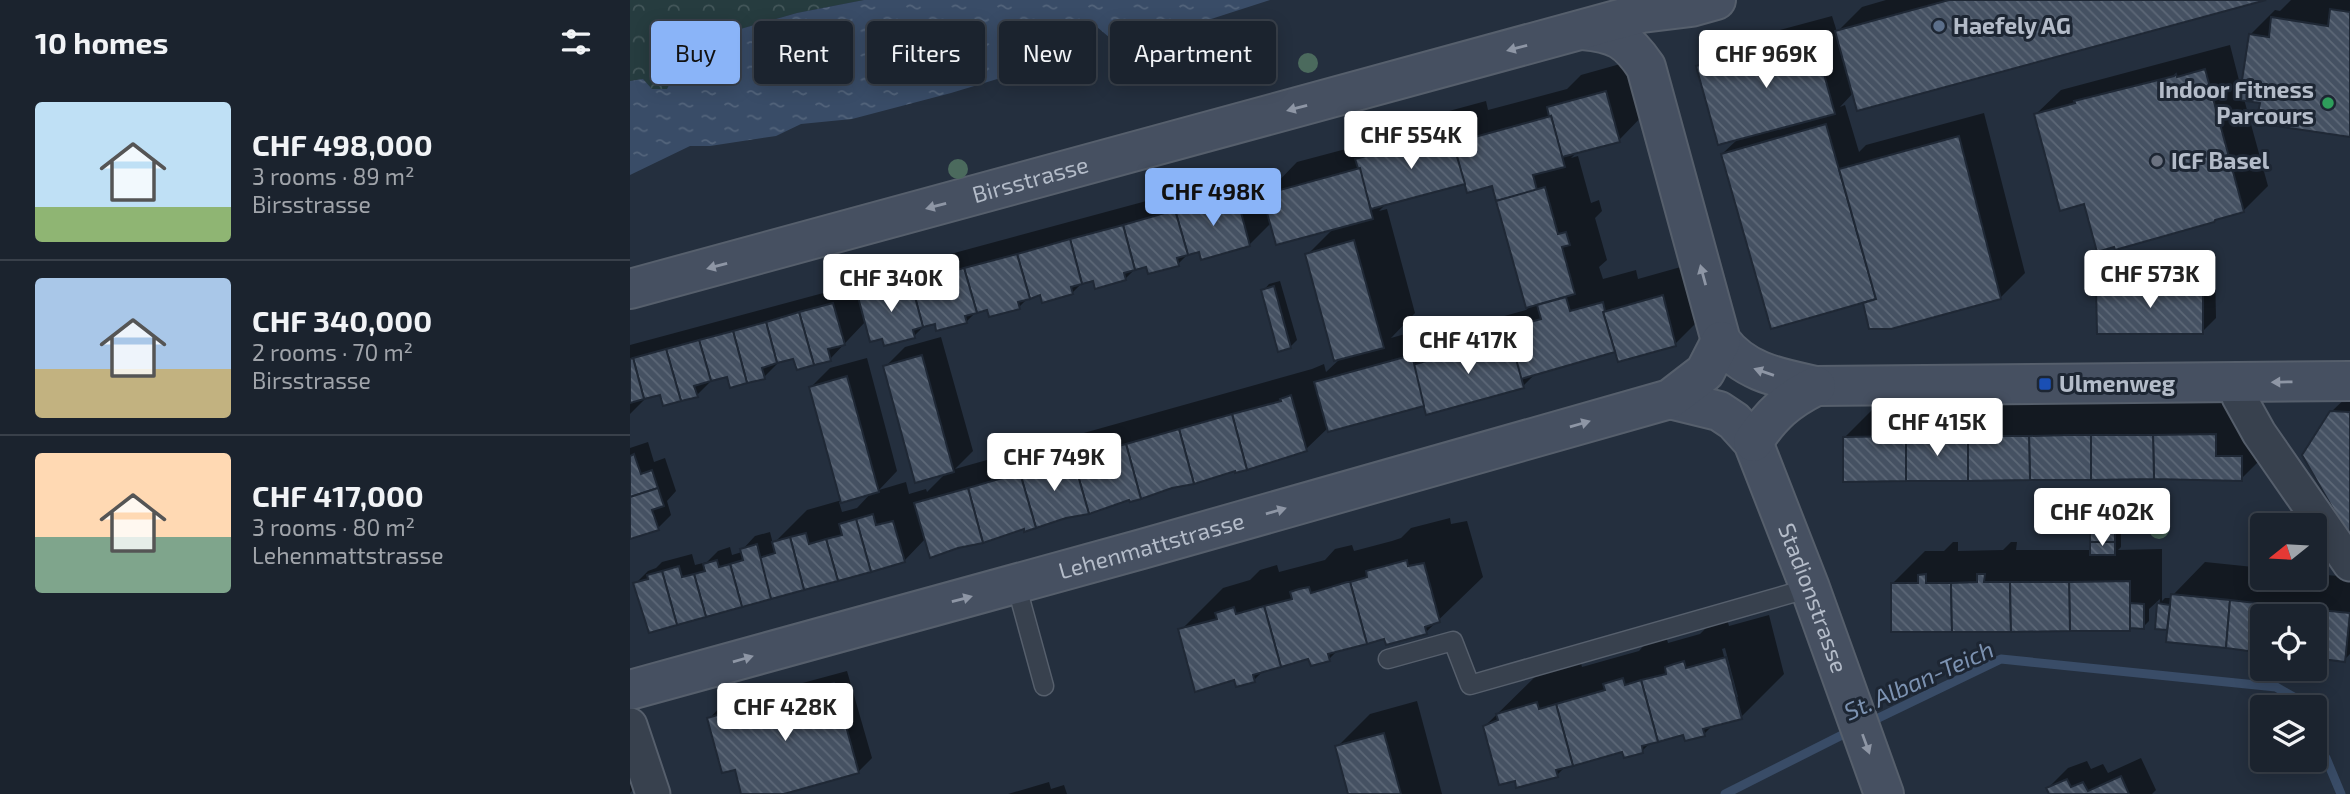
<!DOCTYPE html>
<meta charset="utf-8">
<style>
:root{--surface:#1b232e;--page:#242b36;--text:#f1f3f6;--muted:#a0a4aa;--line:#39404a;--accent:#8ab4f8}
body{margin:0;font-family:"Exo 2",sans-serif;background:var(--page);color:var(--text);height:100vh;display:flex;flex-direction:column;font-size:26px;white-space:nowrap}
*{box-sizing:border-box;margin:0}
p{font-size:23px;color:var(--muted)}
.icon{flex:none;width:38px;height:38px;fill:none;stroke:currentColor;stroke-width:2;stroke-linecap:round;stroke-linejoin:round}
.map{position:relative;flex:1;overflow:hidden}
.panel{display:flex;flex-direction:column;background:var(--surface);width:630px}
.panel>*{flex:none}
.hud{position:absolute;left:21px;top:21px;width:665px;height:63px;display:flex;gap:14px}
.needle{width:46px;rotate:252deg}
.tools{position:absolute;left:1620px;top:513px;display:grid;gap:14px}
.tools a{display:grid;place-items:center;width:77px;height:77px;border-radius:7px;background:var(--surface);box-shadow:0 4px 18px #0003,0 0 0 2px var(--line);font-size:35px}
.price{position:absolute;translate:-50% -60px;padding:0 16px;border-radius:7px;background:#fff;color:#222;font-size:23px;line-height:46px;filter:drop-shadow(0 2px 4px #0008)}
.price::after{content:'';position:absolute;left:50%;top:42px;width:21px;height:16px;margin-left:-10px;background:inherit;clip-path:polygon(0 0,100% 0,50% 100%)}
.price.active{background:var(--accent);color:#111}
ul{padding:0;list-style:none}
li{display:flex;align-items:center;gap:21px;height:175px;padding:0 35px}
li+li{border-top:2px solid var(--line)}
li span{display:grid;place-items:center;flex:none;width:196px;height:140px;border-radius:7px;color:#555}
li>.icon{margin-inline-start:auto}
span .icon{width:84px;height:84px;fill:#fffc;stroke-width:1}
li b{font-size:30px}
h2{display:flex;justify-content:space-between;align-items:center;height:84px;padding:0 35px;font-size:30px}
.pill{padding:0 24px;border-radius:7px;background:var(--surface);box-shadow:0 4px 18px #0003,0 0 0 2px var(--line);font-size:24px;line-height:63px}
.pill.active{background:var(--accent);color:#111}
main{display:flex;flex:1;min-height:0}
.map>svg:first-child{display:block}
.park{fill:url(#park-crowns)}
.water{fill:url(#water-ripples)}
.shadow{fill:#0007;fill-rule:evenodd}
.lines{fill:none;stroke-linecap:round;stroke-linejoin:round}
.stream{stroke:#394c67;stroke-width:9}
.building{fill:url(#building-back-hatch);stroke:#1f2835;stroke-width:2}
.lane-casing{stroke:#565f6c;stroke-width:21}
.street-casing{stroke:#565f6c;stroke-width:37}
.secondary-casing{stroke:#565f6c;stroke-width:42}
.lane{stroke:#38414e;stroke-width:18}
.street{stroke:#38414e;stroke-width:33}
.secondary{stroke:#465061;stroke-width:38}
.tree{fill:#4b6a5d}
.oneway{fill:#8e96a5}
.service-dot{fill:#5c6f8a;stroke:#1d2633;stroke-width:2.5}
.leisure-dot{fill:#2e9e5b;stroke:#1d2633;stroke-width:2.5}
.worship-dot{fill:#6b7280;stroke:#1d2633;stroke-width:2.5}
.transit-dot{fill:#1a4fb4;stroke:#1d2633;stroke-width:2.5}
.labels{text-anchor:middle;stroke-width:6;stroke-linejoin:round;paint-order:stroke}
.poi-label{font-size:23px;font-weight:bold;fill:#b4bcc9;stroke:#1d2633;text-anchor:start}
.street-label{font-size:23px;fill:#b4bcc9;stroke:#1d2633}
.water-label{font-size:24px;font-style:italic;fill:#7c92b1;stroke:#1d2633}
</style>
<main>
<section class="panel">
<h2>10 homes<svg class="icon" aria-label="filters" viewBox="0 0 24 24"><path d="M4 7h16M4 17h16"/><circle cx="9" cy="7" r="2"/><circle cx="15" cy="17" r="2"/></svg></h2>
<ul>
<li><span style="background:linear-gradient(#bfe0f5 75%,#8fb573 0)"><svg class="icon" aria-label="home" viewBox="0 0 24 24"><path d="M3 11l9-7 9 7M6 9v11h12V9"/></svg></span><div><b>CHF 498,000</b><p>3 rooms · 89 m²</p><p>Birsstrasse</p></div></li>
<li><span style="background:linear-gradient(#a9c7e8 65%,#c2b280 0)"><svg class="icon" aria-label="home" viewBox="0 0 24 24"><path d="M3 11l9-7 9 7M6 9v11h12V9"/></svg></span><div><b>CHF 340,000</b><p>2 rooms · 70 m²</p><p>Birsstrasse</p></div></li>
<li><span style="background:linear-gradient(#ffd9b3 60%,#7fa58c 0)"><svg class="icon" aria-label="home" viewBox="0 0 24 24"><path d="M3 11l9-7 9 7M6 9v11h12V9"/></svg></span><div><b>CHF 417,000</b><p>3 rooms · 80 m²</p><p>Lehenmattstrasse</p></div></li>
</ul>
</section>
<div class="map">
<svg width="1720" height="794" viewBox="0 0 1720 794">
<defs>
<pattern id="park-crowns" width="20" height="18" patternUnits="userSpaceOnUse" patternTransform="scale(1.75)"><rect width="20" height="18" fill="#263c3f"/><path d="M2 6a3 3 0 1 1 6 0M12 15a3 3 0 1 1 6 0" fill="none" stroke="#435659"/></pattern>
<pattern id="water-ripples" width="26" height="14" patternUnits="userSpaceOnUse" patternTransform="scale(1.75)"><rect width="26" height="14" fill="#394c67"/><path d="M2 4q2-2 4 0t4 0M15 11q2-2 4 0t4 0" fill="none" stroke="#53647b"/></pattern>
<pattern id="building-back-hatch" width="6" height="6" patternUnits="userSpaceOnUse" patternTransform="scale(1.75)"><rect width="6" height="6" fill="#455162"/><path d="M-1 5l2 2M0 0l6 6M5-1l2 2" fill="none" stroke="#5d6877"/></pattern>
</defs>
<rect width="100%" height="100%" fill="#242f3e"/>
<path class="park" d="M0 0H234L167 13 93 34 39 60 45 73 37 89H22L13 79 0 81Z"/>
<path class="water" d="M234 0H640L516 40 480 38 460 21 448 29 442 50 433 59 321 93 222 119 171 124 146 136 80 146H60L0 175V81L13 79 22 89H37L45 73 39 60 93 34 167 13Z"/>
<g class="shadow">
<path d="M1256 0H1629L1224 92 1210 107 1215 105 1229 152 1236 145 1354 113 1395 273 1370 298 1241 327 1234 301 1092 154 1109 138 1068 67 1087 47 1202 16 1207 32 1232 7Z"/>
<path d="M1661 0H1720V135L1632 101 1614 99 1638 186 1613 211 1406 114 1431 90 1600 45 1612 92 1620 35 1645 10 1650 11Z"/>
<path d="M1008 59 1021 107 989 140 948 151 941 158 948 156 961 203 969 200 972 211 965 218 977 260 969 267 973 279 1006 270 1008 279 1065 263 1078 311 1045 344 986 350 907 372 893 386 795 404 699 427 676 449 511 497 448 513 405 527 367 535 296 538 274 561 5 584 18 571 26 568 32 562 62 554 65 565 77 562 88 551 100 547 102 555 112 552V550L125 536 140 532 143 544 177 510 212 500 181 387 200 368 237 358 267 471 249 490 276 482 279 494 296 489 297 492 317 472 255 367 275 347 311 337 343 451 325 469 682 369 694 364 696 372 711 358 677 255 704 228 642 222 619 245 559 253 548 264 517 265 506 268 495 279H464L453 282 442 293H411L400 296 389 307 359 308 347 311 336 322H306L295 325 284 336 253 337 236 321 200 359 165 357 151 360 134 377 98 375 83 379 67 395 31 393 17 397 0 414V345L223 285 227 300 254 272 620 173 622 180 632 177 637 193 667 162 746 141 760 127 856 101 858 110 937 89 951 75ZM836 181 864 184 902 304 896 310 817 332 814 323 761 338 785 313 757 209 749 211 757 203ZM242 492 227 508 212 512 209 502Z"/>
<path d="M1585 273 1586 318 1572 332 1468 287 1481 274Z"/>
<path d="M650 281 667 340 660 347 633 291 639 284Z"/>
<path d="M1720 394V533L1701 412Z"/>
<path d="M1618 402V424H1645L1644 446 1611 479 1214 438 1247 405Z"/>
<path d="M18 442 24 462 35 458 46 491 37 501 41 515 28 528 0 537V448Z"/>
<path d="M1468 496H1491V547L1488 550 1532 549V601L1535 598H1542L1543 595 1575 562 1633 568V578H1685V574L1720 577V654L1714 660 1685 616H1633L1539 628H1527L1530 599 1519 609V621L1513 627H1502L1499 629 1262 584 1295 551H1314L1323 542H1328V551L1373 550 1381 542H1387L1386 550H1462L1461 502Z"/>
<path d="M820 518 821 524 837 521 853 577 796 632 755 637 709 649 699 659 680 657 634 670 624 680 605 678 550 631 593 588 620 580 630 570 647 565 649 572 695 560 705 549 722 545 724 551 762 541 771 538 781 528Z"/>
<path d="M1139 615 1154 674 1111 717 1084 724 1074 734 1054 732 1022 741 1012 751 993 749 937 765 927 775 886 779 855 726 911 671 950 660 952 667 1009 651 1018 641 1036 636 1038 643 1070 634 1080 624 1097 619 1099 626ZM1095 648 1108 697H1105L1092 649Z"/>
<path d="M217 671 242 758 228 772 147 794H113L106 768 79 719 92 705Z"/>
<path d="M787 701 812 794H720L707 747 740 714Z"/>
<path d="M0 727 16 777 0 793Z"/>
<path d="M1511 758 1526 790 1522 794H1420L1418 788 1438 768 1457 761 1461 769 1473 764 1478 773Z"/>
<path d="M419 782 421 789 434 785 437 794H378Z"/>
</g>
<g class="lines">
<g class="stream">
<path d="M1238 723 1371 659 1646 687 1667 699 1671 707"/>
<path d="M1696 758 1711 794"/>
<path d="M1095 794 1222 730"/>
</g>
</g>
<g class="building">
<path d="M1319 0H1636L1227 111 1205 31Z"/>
<path d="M1700 9 1720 12V137L1626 123 1630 103 1609 100 1619 34 1639 37 1641 17 1698 26Z"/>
<path d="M1183 34 1205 114 1088 145 1066 66Z"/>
<path d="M1575 69 1614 212 1585 220 1584 223V222L1485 250 1484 247 1467 252 1454 204 1430 211 1404 114 1445 103 1444 101 1544 76 1546 74 1547 77Z"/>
<path d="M976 91 990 142 932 157 921 116 919 117 917 107Z"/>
<path d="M921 116 935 167 903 175 907 190 878 198 866 201 862 186 837 193 823 143Z"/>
<path d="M1196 124 1246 299 1141 329 1091 154Z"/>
<path d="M823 133 826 142 823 143 835 184 741 209 725 159Z"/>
<path d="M1329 136 1371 299 1261 329H1239L1233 303 1246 299 1209 169Z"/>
<path d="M730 168 743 219 646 245 632 195Z"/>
<path d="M915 187 928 234 936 232 940 245 932 247 945 294 896 308 866 201Z"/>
<path d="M595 197 597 204 608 201 620 246 571 260 569 252 558 255 545 210Z"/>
<path d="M545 210 558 255 547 258 549 266 518 274 516 267 505 270 493 225Z"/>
<path d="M493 225 505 270 494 273 496 280 465 289 463 281 452 284 440 239Z"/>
<path d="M440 239 452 284 441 287 443 294 412 303 410 295 400 299 387 254Z"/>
<path d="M724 240 754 348 704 361 675 254Z"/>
<path d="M387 254 400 299 388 302 390 309 359 317 357 310 347 313 334 268Z"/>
<path d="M334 268 347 313 335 316 337 323 306 331 305 324 293 327 281 282Z"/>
<path d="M281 282 293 327 283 330 285 338 254 346 252 339 240 342 228 297Z"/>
<path d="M644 286 661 348 648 352 631 290Z"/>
<path d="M1573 286V334H1467L1466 287Z"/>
<path d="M1033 295 1046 346 988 362 973 312Z"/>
<path d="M936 297 940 311 973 302 975 311 973 312 985 352 891 379 875 329 911 319 907 305Z"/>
<path d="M203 303 215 345 198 349 201 361 184 365 169 312Z"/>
<path d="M169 312 184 365 167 370 163 359 147 363 136 322Z"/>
<path d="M136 322 147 363 132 368 135 379 117 383 103 331Z"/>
<path d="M103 331 117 383 100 388 97 377 81 381 69 340Z"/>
<path d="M880 337 894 388 796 415 782 365Z"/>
<path d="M69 340 81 381 64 386 68 397 51 401 36 349Z"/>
<path d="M36 349 51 401 33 406 30 395 14 399 3 358Z"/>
<path d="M292 355 324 472 285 483 253 366Z"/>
<path d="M782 355 794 406 698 432 684 382Z"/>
<path d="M3 358 14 399 0 403V359Z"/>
<path d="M217 376 249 492 211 503 179 387Z"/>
<path d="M661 395 677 451 617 470 602 414 651 401 650 399Z"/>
<path d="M1700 411 1720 412V535H1718L1672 455Z"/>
<path d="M602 414 617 470 605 473V471L564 484 549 429Z"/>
<path d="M549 429 564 484 542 488 511 499 496 444Z"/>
<path d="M1586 434V456H1612V481L1524 479 1523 435Z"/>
<path d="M1438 435H1461V480H1400L1399 436Z"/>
<path d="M1461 435H1523L1524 479 1461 480Z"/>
<rect x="1276" y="436" width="62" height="45"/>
<path d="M1276 436V481L1213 482V437Z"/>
<path d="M1338 436H1399L1400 480 1338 481Z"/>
<path d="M496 444 511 499 500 502 499 500 459 514 443 458Z"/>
<path d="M4 454 11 474 22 470 28 488 0 497V456Z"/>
<path d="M443 458 459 514 436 518 406 528 390 473Z"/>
<path d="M390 473 406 528 394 532V529L353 543 338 488Z"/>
<path d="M28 488 34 506 22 510 29 530 0 539V497Z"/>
<path d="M338 488 353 543 328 548 300 558 284 503Z"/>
<path d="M1485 501V515H1460V502Z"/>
<path d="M243 514 246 525 263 521 275 562 241 572 226 519Z"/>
<path d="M1460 515H1485V528L1460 529Z"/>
<path d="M226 519 241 572 208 581 196 539 212 535 209 524Z"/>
<path d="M1485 528V542H1460V529Z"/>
<path d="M176 533 179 544 196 539 208 581 174 590 160 537Z"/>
<path d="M160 537 174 590 141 599 129 558 145 553 142 542Z"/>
<rect x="1460" y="542" width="25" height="13"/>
<path d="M127 544 141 599 112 607 100 564 113 560 110 549Z"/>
<path d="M87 560 89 567 100 564 112 607 76 617 64 574 75 571 73 564Z"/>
<path d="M777 560 778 566 794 563 810 622 795 627 797 634 756 645 754 639 737 644 720 582 737 577 736 571Z"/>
<path d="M49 566 52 577 64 574 76 617 47 625 32 571Z"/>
<path d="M32 571 47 625 19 633 3 583 18 579 17 575Z"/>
<path d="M1296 574V583H1321L1322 632H1261V583H1288V575Z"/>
<path d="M1347 574H1355L1354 582H1380L1381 632H1322L1321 583 1347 582Z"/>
<path d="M1500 581V631H1440L1439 582Z"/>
<path d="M717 582H720L737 644 698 654 700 661 681 666 678 659 651 667 634 606 662 599 660 592 669 589 679 587 681 593Z"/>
<path d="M1380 582H1439L1440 631 1381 632Z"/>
<path d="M1541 594 1600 600 1596 648 1536 642Z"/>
<path d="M1600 600 1660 607 1659 616H1633V653L1596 648Z"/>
<path d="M1500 603 1514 604V629L1500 628Z"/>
<path d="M1527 603 1540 605 1537 630 1525 629Z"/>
<path d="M634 606 651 667 623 675 625 682 606 687 604 680 565 692 548 629 587 619 585 613 595 610 604 607 606 614Z"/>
<path d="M1660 607 1720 613 1715 662 1685 658V616H1659Z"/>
<path d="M1096 657 1112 719 1073 729 1075 736 1055 741 1053 735 1028 742 1011 680 1036 674 1035 667 1044 664 1054 661 1056 668Z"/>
<path d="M993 678 995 685 1011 680 1028 742 1012 746 1013 753 994 758 992 752 943 766 926 704 975 690 973 684Z"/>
<path d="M204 683 229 773 154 794H111L105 770 92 773 77 718Z"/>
<path d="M907 702 909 709 926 704 943 766 926 770 928 777 886 788 885 781 869 785 853 726 868 720 866 714Z"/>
<path d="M754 733 771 794H718L705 746Z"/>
<path d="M1491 776 1499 794H1419L1416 788 1437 779 1441 787 1453 782 1458 791Z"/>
</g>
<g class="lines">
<g class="lane-casing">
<g id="lane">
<path d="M386 584 414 686"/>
<path d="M758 659 823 641 840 685 1180 588"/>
</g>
</g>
<g class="street-casing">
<g id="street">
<path d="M1604 383 1609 397 1629 433 1720 564"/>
<path d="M0 725 23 794"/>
</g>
</g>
<g class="secondary-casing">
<g id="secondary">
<path d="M953 30C986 33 998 40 1016 67L1091 341C1115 373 1150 378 1186 386L1720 381"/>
<path id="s1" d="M0 289 1012 13 1061 7 1086 0"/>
<path id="s2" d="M1040 399 1089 411 1104 421 1123 442 1180 588 1254 794"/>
<path d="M1123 442C1142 414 1156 401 1186 386"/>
<path id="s3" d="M0 690 512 549 1040 399 1075 372 1091 341"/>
</g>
</g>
<use href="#lane" class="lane"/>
<use href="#street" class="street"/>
<use href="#secondary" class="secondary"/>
</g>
<g class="tree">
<circle cx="678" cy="63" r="10"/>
<circle cx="328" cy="169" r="10"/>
<circle cx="1529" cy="529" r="10"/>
</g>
<defs><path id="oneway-solid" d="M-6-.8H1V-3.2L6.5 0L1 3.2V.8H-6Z" transform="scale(1.75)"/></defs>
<g class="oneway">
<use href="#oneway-solid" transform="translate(887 48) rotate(165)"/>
<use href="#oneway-solid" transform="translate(667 108) rotate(165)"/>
<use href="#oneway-solid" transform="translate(306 206) rotate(165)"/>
<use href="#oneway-solid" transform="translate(87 266) rotate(165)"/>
<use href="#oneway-solid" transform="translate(1073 275) rotate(-105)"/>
<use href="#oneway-solid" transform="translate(1134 372) rotate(-161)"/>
<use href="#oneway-solid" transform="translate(1652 382) rotate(179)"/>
<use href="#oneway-solid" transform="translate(950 424) rotate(-16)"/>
<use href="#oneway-solid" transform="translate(646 511) rotate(-16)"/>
<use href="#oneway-solid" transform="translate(332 599) rotate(-15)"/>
<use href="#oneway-solid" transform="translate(113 659) rotate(-16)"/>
<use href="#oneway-solid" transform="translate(1236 744) rotate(70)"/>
</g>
<circle class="service-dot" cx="1309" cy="26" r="7"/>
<circle class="leisure-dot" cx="1698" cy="103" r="7"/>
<circle class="worship-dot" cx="1527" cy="161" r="7"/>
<rect class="transit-dot" x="1408" y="377" width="14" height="14" rx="3.5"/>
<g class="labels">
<g class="poi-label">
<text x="1323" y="34">Haefely AG</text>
<text x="1684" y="98" text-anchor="end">Indoor Fitness<tspan x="1684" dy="26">Parcours</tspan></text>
<text x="1541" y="169">ICF Basel</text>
<text x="1429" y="392">Ulmenweg</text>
</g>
<g class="street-label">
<text dy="8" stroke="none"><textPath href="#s1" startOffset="415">Birsstrasse</textPath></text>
<text dy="8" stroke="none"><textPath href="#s3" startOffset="541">Lehenmattstrasse</textPath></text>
<text dy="8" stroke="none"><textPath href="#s2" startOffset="264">Stadionstrasse</textPath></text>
</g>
<g class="water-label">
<text transform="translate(1289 681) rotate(-24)" y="8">St. Alban-Teich</text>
</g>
</g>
</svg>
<div class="tools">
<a><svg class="needle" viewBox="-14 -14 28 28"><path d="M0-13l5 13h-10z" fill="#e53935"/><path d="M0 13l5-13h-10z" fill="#a0a4aa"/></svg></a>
<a><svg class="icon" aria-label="locate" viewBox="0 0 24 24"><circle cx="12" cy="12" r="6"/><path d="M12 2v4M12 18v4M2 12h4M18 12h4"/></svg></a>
<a><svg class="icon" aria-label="layers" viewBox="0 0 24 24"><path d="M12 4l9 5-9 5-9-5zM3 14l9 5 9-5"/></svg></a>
</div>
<b class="price" style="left:1136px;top:90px">CHF 969K</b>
<b class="price" style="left:781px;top:171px">CHF 554K</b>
<b class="price active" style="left:583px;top:228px">CHF 498K</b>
<b class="price" style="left:1520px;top:310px">CHF 573K</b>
<b class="price" style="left:261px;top:314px">CHF 340K</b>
<b class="price" style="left:838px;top:376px">CHF 417K</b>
<b class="price" style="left:1307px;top:458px">CHF 415K</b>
<b class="price" style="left:424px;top:493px">CHF 749K</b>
<b class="price" style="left:1472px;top:548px">CHF 402K</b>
<b class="price" style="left:155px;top:743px">CHF 428K</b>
<div class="hud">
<a class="pill active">Buy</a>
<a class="pill">Rent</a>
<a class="pill">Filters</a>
<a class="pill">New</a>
<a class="pill">Apartment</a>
</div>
</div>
</main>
